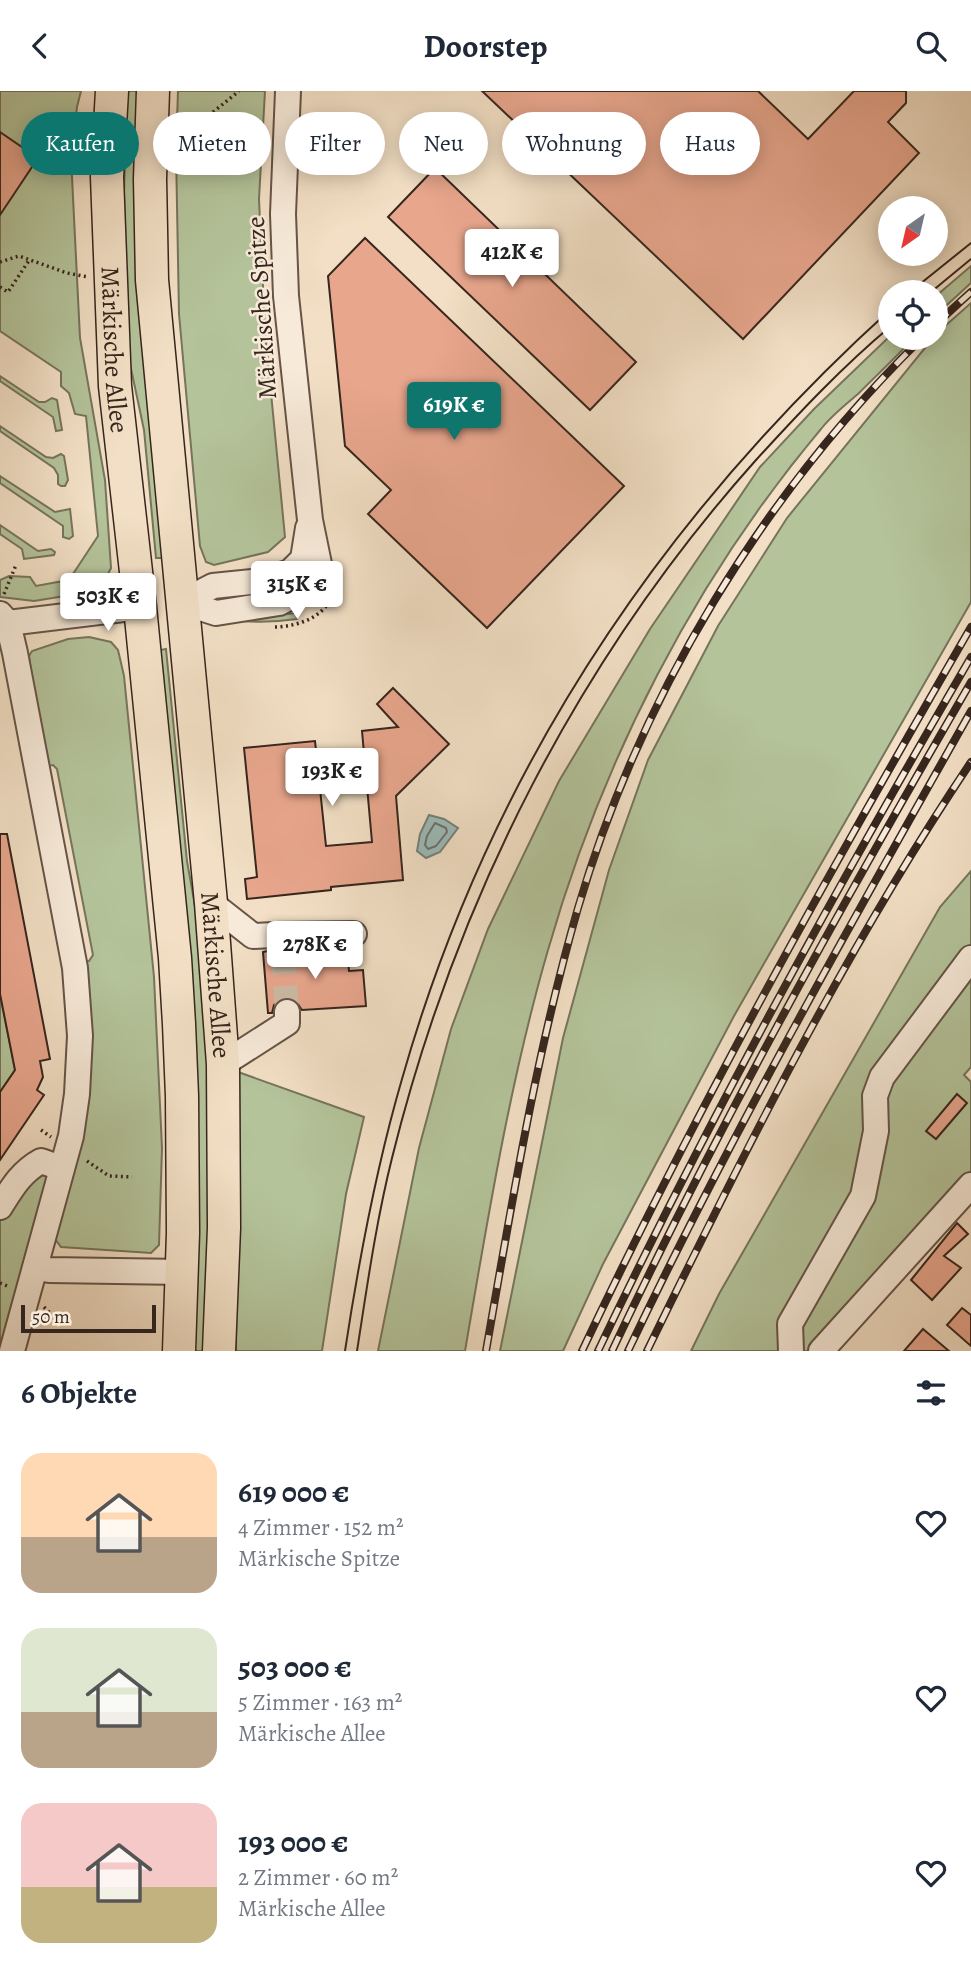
<!DOCTYPE html>
<html lang="de">
<meta charset="utf-8">
<style>
:root{--surface:#fff;--page:#f6f6f7;--text:#1f2937;--muted:#747a83;--accent:#0f766e}
body{margin:0;font-family:Alegreya,serif;background:var(--page);color:var(--text);height:100vh;display:flex;flex-direction:column;font-size:26px;white-space:nowrap}
*{box-sizing:border-box;margin:0}
p{font-size:23px;color:var(--muted)}
.icon{flex:none;width:38px;height:38px;fill:none;stroke:currentColor;stroke-width:2;stroke-linecap:round;stroke-linejoin:round}
.map{position:relative;height:1260px;overflow:hidden}
.side{display:flex;flex-direction:column;background:var(--surface);flex:1}
.side>*{flex:none}
.banner{position:absolute;left:21px;top:21px;width:929px;height:63px;display:flex;gap:14px}
.needle{width:46px;rotate:214deg}
.fabs{position:absolute;left:878px;top:105px;display:grid;gap:14px}
.fabs a{display:grid;place-items:center;width:70px;height:70px;border-radius:50%;background:var(--surface);box-shadow:0 4px 18px #0003;font-size:35px}
.scale{position:absolute;left:21px;bottom:18px;width:135px;box-sizing:border-box;padding-left:7px;border:4px solid #37261e;border-top:0;font-size:19px;line-height:24px;white-space:nowrap;color:#37261e;-webkit-text-stroke:5px #f7ead9;paint-order:stroke}
.price{position:absolute;translate:-50% -60px;padding:0 16px;border-radius:7px;background:#fff;color:#222;font-size:23px;line-height:46px;filter:drop-shadow(0 2px 4px #0008)}
.price::after{content:'';position:absolute;left:50%;top:42px;width:21px;height:16px;margin-left:-10px;background:inherit;clip-path:polygon(0 0,100% 0,50% 100%)}
.price.active{background:var(--accent);color:#fff}
ul{padding:0;list-style:none}
li{display:flex;align-items:center;gap:21px;height:175px;padding:0 21px}
li span{display:grid;place-items:center;flex:none;width:196px;height:140px;border-radius:21px;color:#555}
li>.icon{margin-inline-start:auto}
span .icon{width:84px;height:84px;fill:#fffc;stroke-width:1}
li b{font-size:30px}
h2{display:flex;justify-content:space-between;align-items:center;height:84px;padding:0 21px;font-size:30px}
.pill{padding:0 24px;border-radius:32px;background:var(--surface);box-shadow:0 4px 18px #0003;font-size:24px;line-height:63px}
.pill.active{background:var(--accent);color:#fff}
header{display:flex;justify-content:space-between;align-items:center;height:91px;padding:0 21px;background:var(--surface);font-size:32px;font-weight:700}
.map>svg:first-child{display:block}
.green{fill:#b4c39a;stroke:#76745c;stroke-width:2}
.water{fill:#9cbcb9;stroke:#74807b;stroke-width:2}
.lines{fill:none;stroke-linecap:round;stroke-linejoin:round}
.shore{stroke:#6a716c;stroke-width:2}
.building{fill:#e8a68d;stroke:#37261e;stroke-width:2}
.minor-tunnel{stroke:#cdbaa4;stroke-width:24;stroke-dasharray:24 12;stroke-linecap:butt}
.minor-casing{stroke:#665448;stroke-width:28}
.major-casing{stroke:#37261e;stroke-width:35}
.path{stroke:#37261e;stroke-width:3.5;stroke-dasharray:2 3.5;stroke-linecap:butt}
.minor{stroke:#f7ead9;stroke-width:24}
.major{stroke:#f2dfc5;stroke-width:32}
.tram{stroke:#37261e;stroke-width:2}
.rail-casing{stroke:#37261e;stroke-width:8}
.rail{stroke:#f7ead9;stroke-width:5;stroke-dasharray:16;stroke-linecap:butt}
.labels{text-anchor:middle;stroke-width:5;stroke-linejoin:round;paint-order:stroke}
.street-label{font-size:26px;fill:#37261e;stroke:#f7ead9}
</style>
<header><svg class="icon" aria-label="back" viewBox="0 0 24 24"><path d="M15 5l-7 7 7 7"/></svg>Doorstep<svg class="icon" aria-label="search" viewBox="0 0 24 24"><circle cx="10" cy="10" r="6"/><path d="M15 15l6 6"/></svg></header>
<div class="map">
<svg width="971" height="1260" viewBox="0 0 971 1260">
<rect width="100%" height="100%" fill="#f2dfc5"/>
<filter id="stains"><feTurbulence type="fractalNoise" baseFrequency=".00286" numOctaves="4"/><feColorMatrix values="0 0 0 0 .2 0 0 0 0 .09 0 0 0 0 .02 0 0 0 .5 -.17"/></filter>
<radialGradient id="worn" r=".72"><stop offset=".6" stop-color="#630" stop-opacity="0"/><stop offset="1" stop-color="#630" stop-opacity=".3"/></radialGradient>
<g class="green">
<path d="M0 0H81L77 16 71 66 80 247 105 389 111 477 104 491 90 501 34 510 0 506V489L9 485 30 486 36 495 63 490 71 486 98 445 86 325 75 323 69 302 61 295V281L0 240Z"/>
<path d="M127 0H139L163 467H156L144 339 130 273 127 226 124 101Z"/>
<path d="M178 0H265L259 108 265 240 285 446 268 461 214 474 206 471 200 455 179 223 176 60Z"/>
<path d="M971 175V192L936 224V205Z"/>
<path d="M971 212V511L734 925 603 1173 563 1260H500L563 947 609 779 648 669 718 535 787 427 933 247H936V243Z"/>
<path d="M891 244V247H914C896 266 877 284 858 303 845 314 831 325 821 338 694 489 602 670 548 859 510 990 488 1126 465 1260H378L419 1057 451 938 488 838 559 690 650 538 760 376 814 318Z"/>
<path d="M0 285 39 311H45L52 307 57 309 62 339 56 340 53 326 0 290Z"/>
<path d="M0 335 46 366 53 367 61 363 64 365 68 389 65 395H61L58 393V384L54 377 0 340Z"/>
<path d="M0 385 55 421 70 418 73 445 69 448 63 446V435L0 392Z"/>
<path d="M0 434 38 460 51 458 55 461 54 464 24 468 22 458 0 443Z"/>
<path d="M296 522 297 528C276 531 256 532 234 529Z"/>
<path d="M89 546 111 551 118 559 124 585 154 886 162 1057 159 1154 151 1162 61 1156 52 1144 80 871 89 870 93 864 57 678 53 674 43 676 29 565 32 560 68 548Z"/>
<path d="M166 558 187 770 196 821 208 970 210 1156 204 1260H193L155 560Z"/>
<path d="M971 780V976L964 984 971 991V1084L812 1260H691L719 1203 940 816Z"/>
<path d="M0 903 15 979 0 1001Z"/>
<path d="M238 981 364 1026 346 1103 322 1260H236Z"/>
<path d="M31 1081H44L49 1087 5 1260H0V1127Z"/>
</g>
<path class="water" d="M429 724 444 728 458 737 440 761 426 767 417 760 420 743Z"/>
<g class="lines">
<path class="shore" d="M435 732 446 737 447 741 436 755 428 758 425 754 427 745Z"/>
</g>
<g class="building">
<path d="M482 0H758L808 48 854 0H906V12L888 31 919 62 743 248Z"/>
<path d="M0 41 38 67 0 124Z"/>
<path d="M435 77 636 271 590 319 388 126Z"/>
<path d="M365 147 624 395 487 537 368 423 391 399 345 355 328 185Z"/>
<path d="M393 597 449 653 396 705 403 789 331 796V799L247 808 245 788 257 786 244 657 315 650 326 755 372 751 362 640 398 636 377 613Z"/>
<path d="M0 743H7L50 968 40 970 43 986 37 999 44 1004 0 1069V1001L15 979 0 903Z"/>
<path d="M347 858 349 880 363 879 366 915 302 919 295 909 286 906 279 909 274 914 272 922H268L263 861 268 860 272 868 284 874 292 870 298 859Z"/>
<path d="M957 1003 967 1012 936 1048 926 1040Z"/>
<path d="M957 1132 968 1143 944 1165 961 1177 932 1209 911 1189Z"/>
<path d="M962 1217 971 1224V1255L947 1234Z"/>
<path d="M923 1238 949 1260H904Z"/>
</g>
<g class="lines">
<path class="minor-tunnel" d="M283 859 287 921"/>
<g class="minor-casing">
<g id="minor">
<path d="M182 511 216 522 279 512 302 500 313 489 319 473 310 429 286 205 283 123 288 0"/>
<path d="M182 511 213 495 261 490 290 481 303 468 308 437"/>
<path d="M0 523 8 532 15 562 75 877 80 945 77 1003 71 1045 12 1260"/>
<path d="M8 532 140 516"/>
<path d="M211 812 253 845 274 844 282 851 283 859"/>
<path d="M274 844 354 843"/>
<path d="M223 973 287 932V921"/>
<path d="M0 1116C12 1097 21 1081 41 1070L61 1077"/>
<path d="M36 1177 49 1179 183 1181"/>
<path d="M791 1260 790 1233 863 1105 876 1040 875 1005 882 986 971 867"/>
<path d="M821 1260 971 1094"/>
</g>
</g>
<g class="major-casing">
<g id="major">
<path id="s1" d="M112 0 107 86 115 295 140 516 175 867 179 933 182 1005 183 1142 179 1260"/>
<path id="s2" d="M153 0 150 88 152 189 211 812 223 973 224 1137 219 1260"/>
</g>
</g>
<g class="path">
<path d="M175 61 212 22 239 0"/>
<path d="M0 171 19 165 67 182 88 186"/>
<path d="M0 196 8 201 30 168"/>
<path d="M4 503 16 474"/>
<path d="M275 536C302 535 330 524 335 495"/>
<path d="M41 1039 51 1046"/>
<path d="M87 1070 109 1085 132 1086"/>
<path d="M0 1192 10 1196"/>
<path d="M44 1216 52 1224"/>
</g>
<use href="#minor" class="minor"/>
<use href="#major" class="major"/>
<g class="tram">
<path d="M910 201 971 152"/>
<path d="M931 201 971 168"/>
<path d="M345 1260C359 1168 376 1077 402 988 488 685 658 429 891 218"/>
<path d="M357 1260C367 1196 376 1131 392 1067 456 809 578 568 756 369 799 322 842 276 891 235"/>
</g>
<g class="rail-casing">
<g id="rail">
<path d="M936 233 971 201"/>
<path d="M486 1260C512 1112 536 962 578 817 641 603 763 403 922 247"/>
<path d="M582 1260C699 1012 834 773 971 536"/>
<path d="M598 1260C711 1023 839 793 971 566"/>
<path d="M612 1260C720 1031 844 810 971 591"/>
<path d="M628 1260C732 1041 852 831 971 620"/>
<path d="M647 1260C745 1059 846 857 971 671"/>
</g>
</g>
<use href="#rail" class="rail"/>
</g>
<g class="labels">
<g class="street-label">
<text transform="translate(261 217) rotate(-94)" y="9">Märkische Spitze</text>
<text dy="9" stroke="none"><textPath href="#s1" startOffset="259">Märkische Allee</textPath></text>
<text dy="9" stroke="none"><textPath href="#s2" startOffset="887">Märkische Allee</textPath></text>
</g>
</g>
<rect width="100%" height="100%" filter="url(#stains)"/>
<rect width="100%" height="100%" fill="url(#worn)"/>
</svg>
<div class="fabs">
<a><svg class="needle" viewBox="-14 -14 28 28"><path d="M0-13l5 13h-10z" fill="#e53935"/><path d="M0 13l5-13h-10z" fill="#747a83"/></svg></a>
<a><svg class="icon" aria-label="locate" viewBox="0 0 24 24"><circle cx="12" cy="12" r="6"/><path d="M12 2v4M12 18v4M2 12h4M18 12h4"/></svg></a>
</div>
<div class="scale">50 m</div>
<b class="price" style="left:512px;top:198px">412K €</b>
<b class="price active" style="left:454px;top:351px">619K €</b>
<b class="price" style="left:297px;top:530px">315K €</b>
<b class="price" style="left:108px;top:542px">503K €</b>
<b class="price" style="left:332px;top:717px">193K €</b>
<b class="price" style="left:315px;top:890px">278K €</b>
<div class="banner">
<a class="pill active">Kaufen</a>
<a class="pill">Mieten</a>
<a class="pill">Filter</a>
<a class="pill">Neu</a>
<a class="pill">Wohnung</a>
<a class="pill">Haus</a>
</div>
</div>
<section class="side">
<h2>6 Objekte<svg class="icon" aria-label="filters" viewBox="0 0 24 24"><path d="M4 7h16M4 17h16"/><circle cx="9" cy="7" r="2"/><circle cx="15" cy="17" r="2"/></svg></h2>
<ul>
<li><span style="background:linear-gradient(#ffd9b3 60%,#b9a48a 0)"><svg class="icon" aria-label="home" viewBox="0 0 24 24"><path d="M3 11l9-7 9 7M6 9v11h12V9"/></svg></span><div><b>619 000 €</b><p>4 Zimmer · 152 m²</p><p>Märkische Spitze</p></div><svg class="icon" aria-label="heart" viewBox="0 0 24 24"><path d="M12 20l-8-8c-3-5 5-10 8-4 3-6 11-1 8 4z"/></svg></li>
<li><span style="background:linear-gradient(#dfe7d0 60%,#b9a48a 0)"><svg class="icon" aria-label="home" viewBox="0 0 24 24"><path d="M3 11l9-7 9 7M6 9v11h12V9"/></svg></span><div><b>503 000 €</b><p>5 Zimmer · 163 m²</p><p>Märkische Allee</p></div><svg class="icon" aria-label="heart" viewBox="0 0 24 24"><path d="M12 20l-8-8c-3-5 5-10 8-4 3-6 11-1 8 4z"/></svg></li>
<li><span style="background:linear-gradient(#f6c9c9 60%,#c2b280 0)"><svg class="icon" aria-label="home" viewBox="0 0 24 24"><path d="M3 11l9-7 9 7M6 9v11h12V9"/></svg></span><div><b>193 000 €</b><p>2 Zimmer · 60 m²</p><p>Märkische Allee</p></div><svg class="icon" aria-label="heart" viewBox="0 0 24 24"><path d="M12 20l-8-8c-3-5 5-10 8-4 3-6 11-1 8 4z"/></svg></li>
</ul>
</section>
